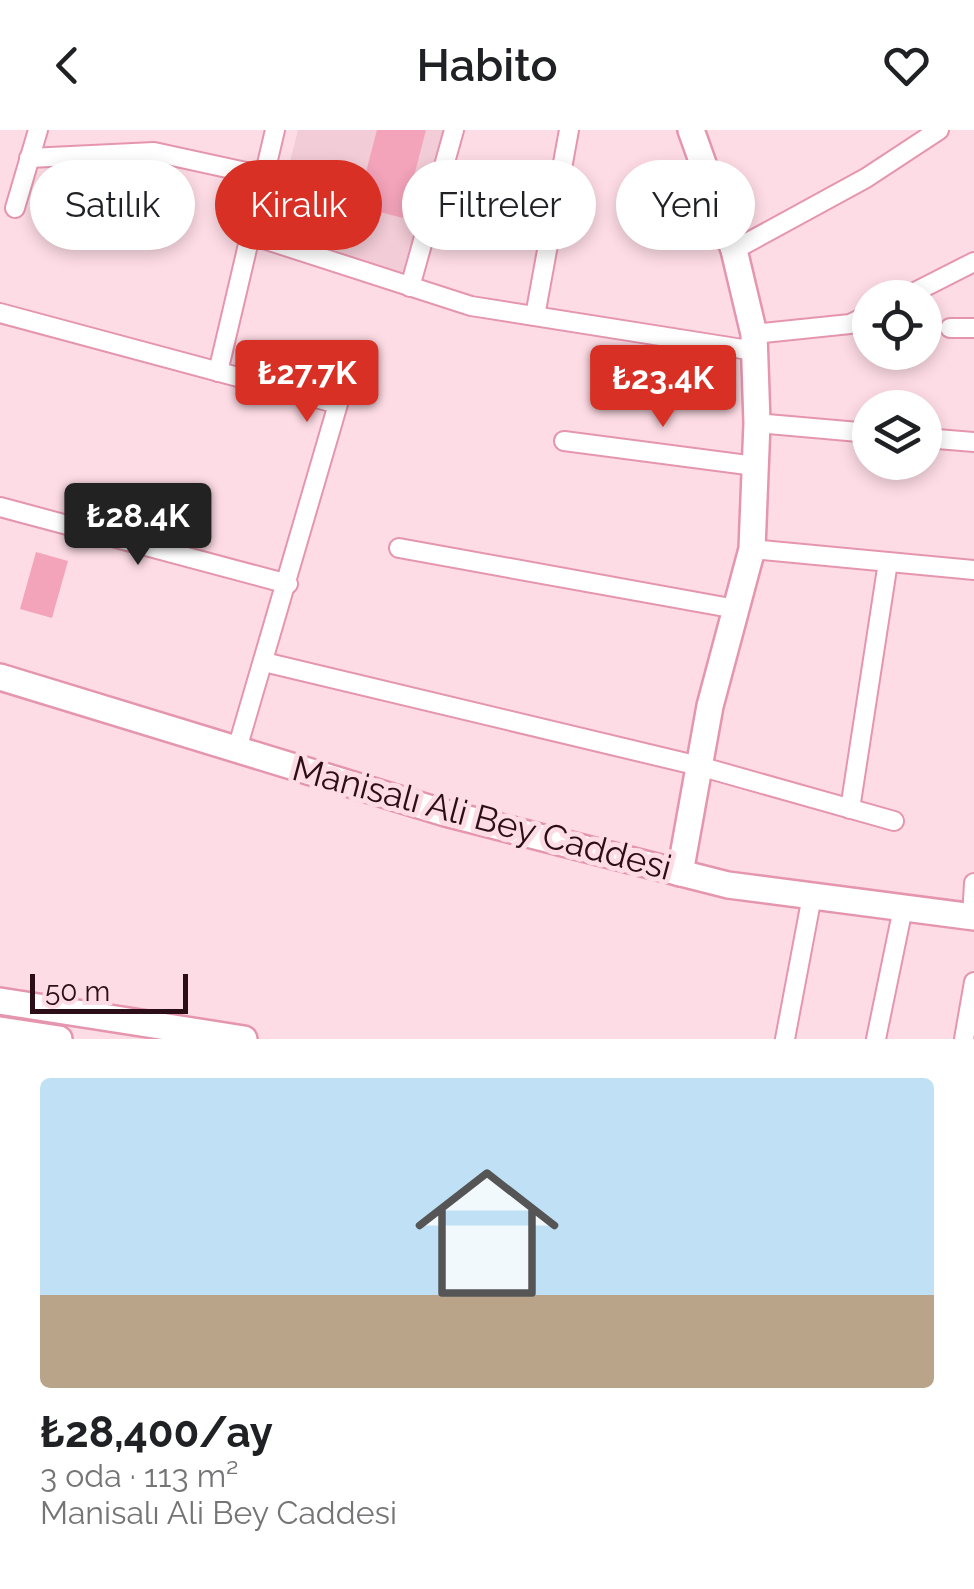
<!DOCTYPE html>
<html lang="tr">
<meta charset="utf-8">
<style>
:root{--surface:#fff;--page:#f6f6f6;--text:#202124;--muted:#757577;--accent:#d93025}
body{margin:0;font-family:Raleway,sans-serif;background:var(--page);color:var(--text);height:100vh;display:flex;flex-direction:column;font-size:38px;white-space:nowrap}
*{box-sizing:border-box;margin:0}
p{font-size:32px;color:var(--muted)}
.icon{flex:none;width:55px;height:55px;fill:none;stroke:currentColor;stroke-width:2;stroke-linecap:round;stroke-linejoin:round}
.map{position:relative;height:909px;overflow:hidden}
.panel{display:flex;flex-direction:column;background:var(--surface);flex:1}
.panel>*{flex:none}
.banner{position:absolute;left:30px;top:30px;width:915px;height:90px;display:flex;gap:20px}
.buttons{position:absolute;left:852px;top:150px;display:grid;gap:20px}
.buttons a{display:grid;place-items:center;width:90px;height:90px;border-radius:50%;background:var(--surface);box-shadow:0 5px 15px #0003;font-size:50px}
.scale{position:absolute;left:30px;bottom:25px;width:158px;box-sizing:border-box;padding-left:10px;border:5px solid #2b0e18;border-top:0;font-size:28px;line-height:35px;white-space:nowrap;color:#2b0e18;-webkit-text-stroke:8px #fedce5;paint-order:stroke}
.price{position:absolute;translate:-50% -85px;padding:0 22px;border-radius:10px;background:var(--accent);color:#fff;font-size:32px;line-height:65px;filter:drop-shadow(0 2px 5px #0008)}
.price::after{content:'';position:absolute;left:50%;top:60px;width:30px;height:22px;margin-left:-15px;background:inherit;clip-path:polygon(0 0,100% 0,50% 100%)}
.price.current{background:#222;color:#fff}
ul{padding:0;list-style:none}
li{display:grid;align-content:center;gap:20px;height:530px;padding:0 40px}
li span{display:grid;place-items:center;height:310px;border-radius:10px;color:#555}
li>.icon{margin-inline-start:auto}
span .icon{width:180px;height:180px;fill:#fffc;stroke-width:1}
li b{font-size:42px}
.pill{padding:0 35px;border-radius:45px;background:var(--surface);box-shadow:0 5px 15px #0003;font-size:35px;line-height:90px}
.pill.current{background:var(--accent);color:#fff}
header{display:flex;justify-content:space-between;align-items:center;height:130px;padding:0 40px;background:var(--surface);font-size:45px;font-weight:600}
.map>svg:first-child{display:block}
.built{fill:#f2ccd6}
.building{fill:#f3a3ba}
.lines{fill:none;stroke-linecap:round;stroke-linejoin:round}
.street-casing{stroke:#e596ae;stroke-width:22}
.secondary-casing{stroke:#e596ae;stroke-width:30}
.street{stroke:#fff;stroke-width:18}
.secondary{stroke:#fff;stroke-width:25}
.labels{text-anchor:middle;stroke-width:10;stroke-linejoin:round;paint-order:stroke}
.street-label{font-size:35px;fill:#2b0e18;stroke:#fedce5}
</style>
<header><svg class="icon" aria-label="back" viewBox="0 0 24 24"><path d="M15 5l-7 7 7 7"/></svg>Habito<svg class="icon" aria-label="heart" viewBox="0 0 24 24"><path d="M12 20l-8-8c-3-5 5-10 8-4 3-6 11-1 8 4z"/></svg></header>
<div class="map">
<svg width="974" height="909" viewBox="0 0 974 909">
<rect width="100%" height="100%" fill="#fedce5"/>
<path class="built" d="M298 0H450L407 151 272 104Z"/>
<g class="building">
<path d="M377 0H426L403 88 357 76Z"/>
<path d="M36 422 68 431 52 488 20 479Z"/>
</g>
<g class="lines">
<g class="street-casing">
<g id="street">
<path d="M29 28 154 22 264 46"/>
<path d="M15 78 38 0"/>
<path d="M251 105 471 176 755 221"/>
<path d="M734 120 866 48 939 0"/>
<path d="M410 157 454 0"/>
<path d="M903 168 974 132"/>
<path d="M0 183 338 274 237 619"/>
<path d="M535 186 569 0"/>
<path d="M950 198H974"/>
<path d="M754 204 850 194 870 184"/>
<path d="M218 242 275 0"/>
<path d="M757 293 870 303"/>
<path d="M925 308 974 312"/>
<path d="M564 311 755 336"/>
<path d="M0 377 288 454"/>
<path d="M399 418 736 479"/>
<path d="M752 419 974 440"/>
<path d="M264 532 699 636 894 691"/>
<path d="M850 679 888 432"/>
<path d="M972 787 974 753"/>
<path d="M785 909 812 766"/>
<path d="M876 909 903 778"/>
<path d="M964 909 974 852"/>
</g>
</g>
<g class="secondary-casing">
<g id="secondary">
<path d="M0 547 445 683 728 755 974 787"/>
<path d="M680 743 710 576 752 419 757 293 754 204 734 120 691 0"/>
<path d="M0 871 244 909"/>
<path d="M0 900 59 909"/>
</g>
</g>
<use href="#street" class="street"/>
<use href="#secondary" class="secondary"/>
</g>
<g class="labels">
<g class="street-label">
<text transform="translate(482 688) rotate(15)" y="12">Manisalı Ali Bey Caddesi</text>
</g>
</g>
</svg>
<div class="buttons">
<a><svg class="icon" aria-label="locate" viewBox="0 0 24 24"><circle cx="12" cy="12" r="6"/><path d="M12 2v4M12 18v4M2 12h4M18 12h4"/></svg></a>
<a><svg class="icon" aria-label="layers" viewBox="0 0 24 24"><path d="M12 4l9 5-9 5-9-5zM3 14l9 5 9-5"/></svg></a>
</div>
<div class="scale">50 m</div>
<b class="price" style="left:307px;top:295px">₺27.7K</b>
<b class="price" style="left:663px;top:300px">₺23.4K</b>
<b class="price current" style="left:138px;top:438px">₺28.4K</b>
<div class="banner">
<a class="pill">Satılık</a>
<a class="pill current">Kiralık</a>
<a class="pill">Filtreler</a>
<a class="pill">Yeni</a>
</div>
</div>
<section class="panel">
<ul>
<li><span style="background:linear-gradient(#bfe0f5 70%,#b9a48a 0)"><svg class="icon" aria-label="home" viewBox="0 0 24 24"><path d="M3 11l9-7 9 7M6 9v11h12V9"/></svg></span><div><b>₺28,400/ay</b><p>3 oda · 113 m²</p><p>Manisalı Ali Bey Caddesi</p></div></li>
</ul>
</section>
